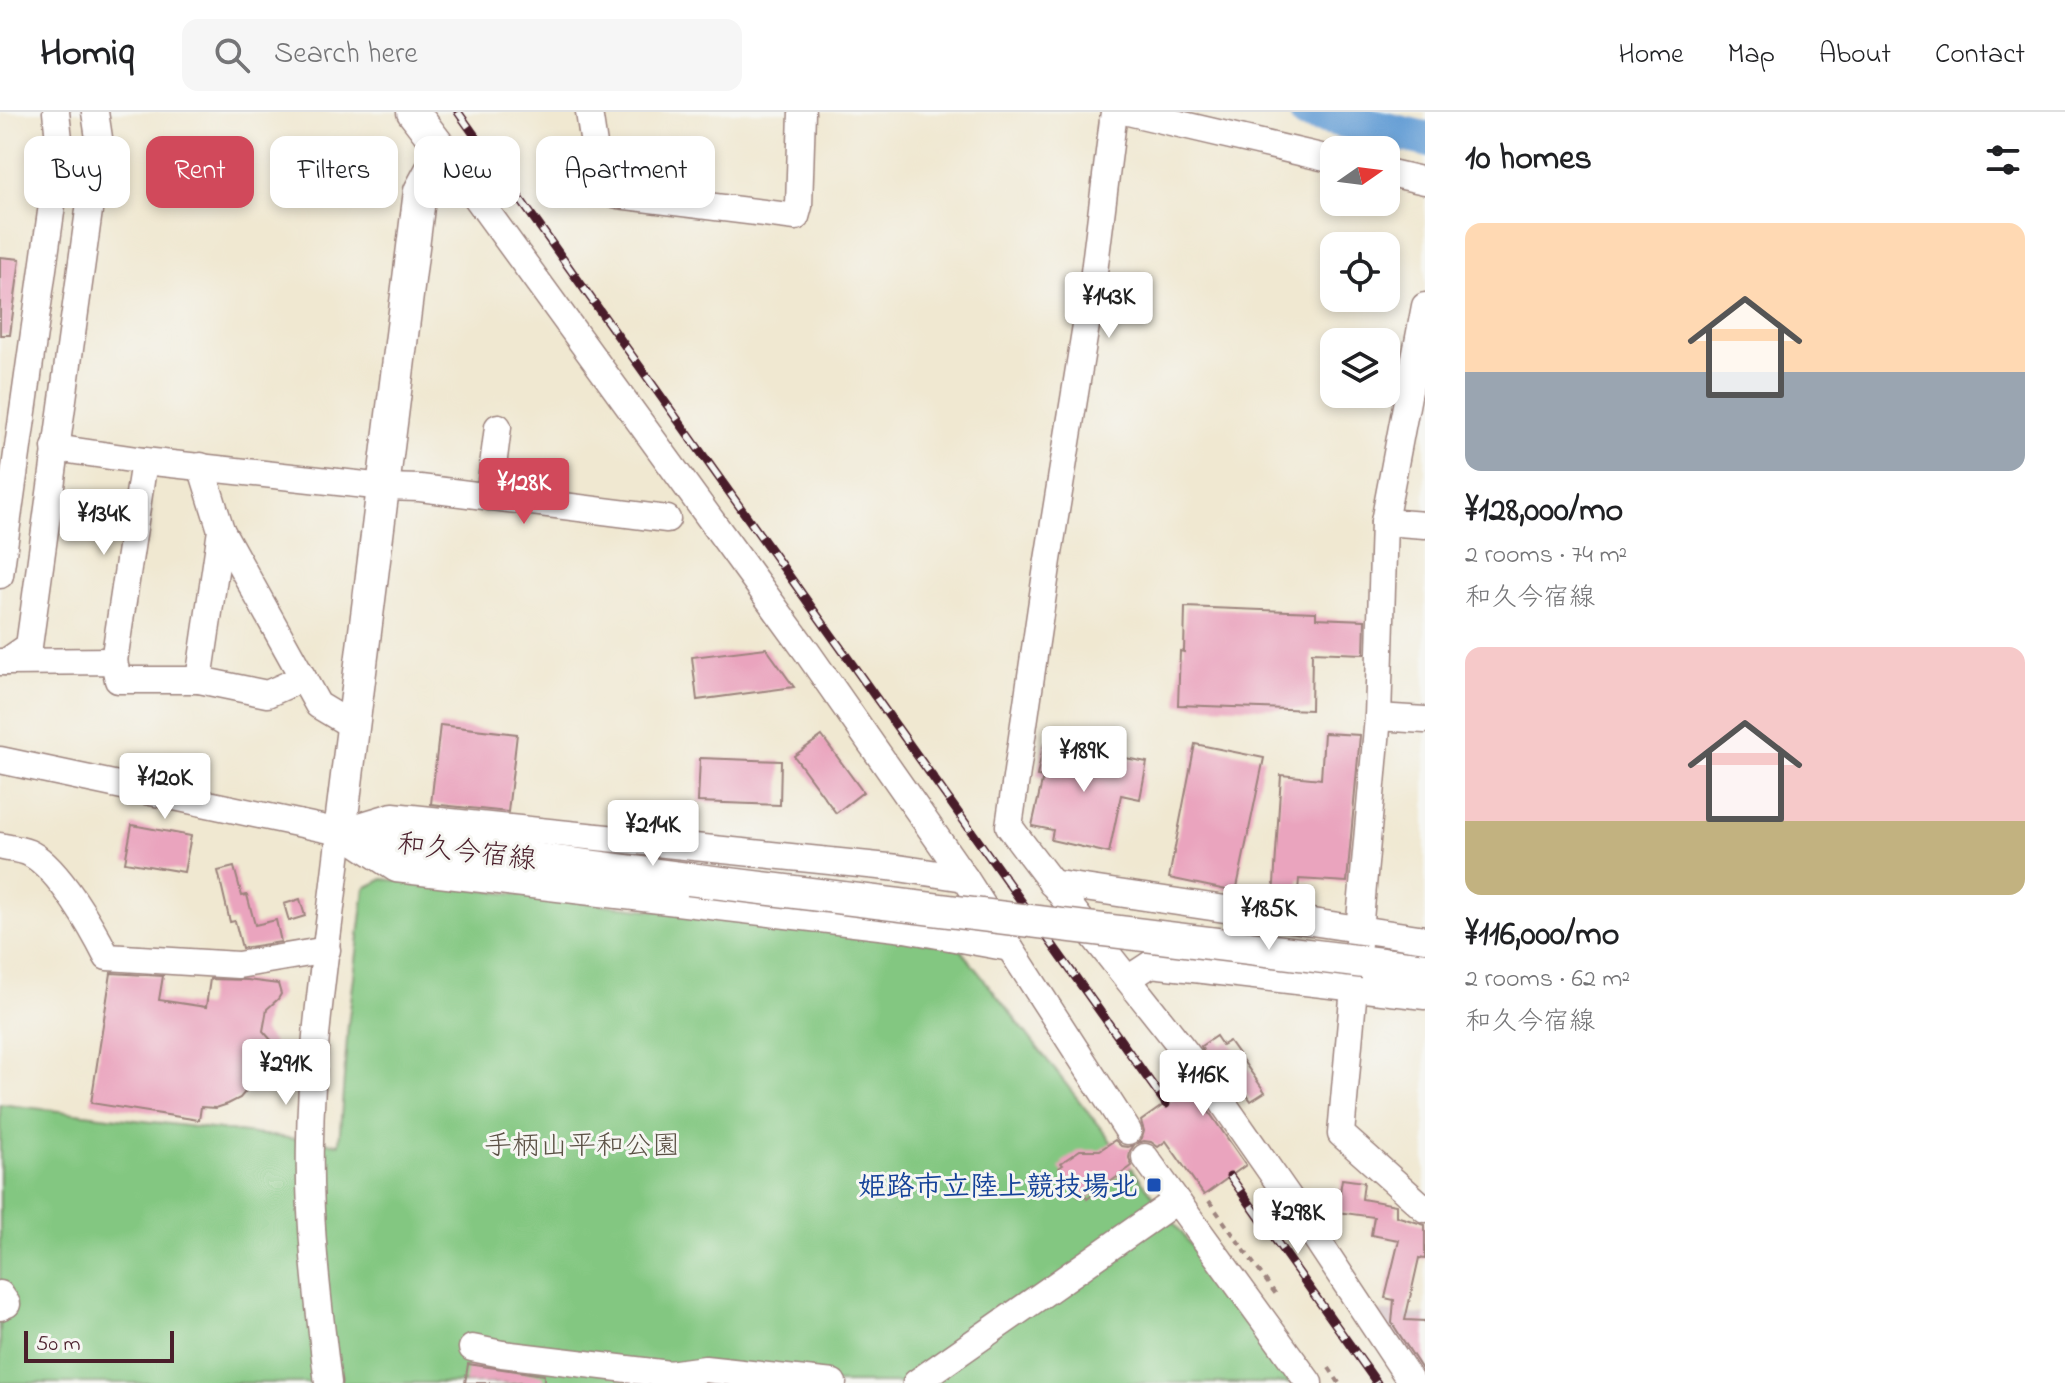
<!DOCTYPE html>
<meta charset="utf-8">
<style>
:root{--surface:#fff;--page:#f6f6f6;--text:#202124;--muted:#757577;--line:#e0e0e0;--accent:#d1495b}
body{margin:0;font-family:"Indie Flower","Klee One",sans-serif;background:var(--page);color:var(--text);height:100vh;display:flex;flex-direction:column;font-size:30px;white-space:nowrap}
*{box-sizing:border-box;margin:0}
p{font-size:26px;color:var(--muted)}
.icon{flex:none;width:44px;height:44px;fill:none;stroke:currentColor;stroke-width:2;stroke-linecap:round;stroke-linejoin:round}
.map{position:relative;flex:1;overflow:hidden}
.details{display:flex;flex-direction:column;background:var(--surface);width:640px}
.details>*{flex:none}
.banner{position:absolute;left:24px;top:24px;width:760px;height:72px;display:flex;gap:16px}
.needle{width:52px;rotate:76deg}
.tools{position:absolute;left:1320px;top:24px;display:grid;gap:16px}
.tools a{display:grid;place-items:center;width:80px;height:80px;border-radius:16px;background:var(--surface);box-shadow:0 4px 12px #0003;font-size:40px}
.scale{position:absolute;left:24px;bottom:20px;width:150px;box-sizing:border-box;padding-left:8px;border:4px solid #4a1f2b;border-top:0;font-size:22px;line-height:28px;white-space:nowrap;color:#4a1f2b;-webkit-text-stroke:6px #f6f6f2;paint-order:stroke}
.price{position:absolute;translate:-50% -68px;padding:0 18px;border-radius:8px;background:#fff;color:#222;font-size:26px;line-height:52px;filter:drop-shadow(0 2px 4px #0008)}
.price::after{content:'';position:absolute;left:50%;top:48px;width:24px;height:18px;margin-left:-12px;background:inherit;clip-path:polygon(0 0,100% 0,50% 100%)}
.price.current{background:var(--accent);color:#fff}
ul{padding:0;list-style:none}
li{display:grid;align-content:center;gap:16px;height:424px;padding:0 40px}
li span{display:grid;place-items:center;height:248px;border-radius:16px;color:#555}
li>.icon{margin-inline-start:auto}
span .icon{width:144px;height:144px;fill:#fffc;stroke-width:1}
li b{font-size:34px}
h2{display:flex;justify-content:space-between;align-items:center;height:96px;padding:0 40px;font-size:34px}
.chip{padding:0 28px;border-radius:16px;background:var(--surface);box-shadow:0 4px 12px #0003;font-size:28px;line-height:72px}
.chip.current{background:var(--accent);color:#fff}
header{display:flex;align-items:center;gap:48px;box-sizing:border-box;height:112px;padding:0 40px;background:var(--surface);border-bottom:2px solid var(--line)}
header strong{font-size:38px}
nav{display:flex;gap:44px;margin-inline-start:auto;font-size:28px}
.search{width:560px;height:72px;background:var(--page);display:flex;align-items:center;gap:20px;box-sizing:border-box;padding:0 28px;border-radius:16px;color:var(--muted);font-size:30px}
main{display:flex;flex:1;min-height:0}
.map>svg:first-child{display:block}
.industrial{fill:#d2bec3}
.green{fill:#83c781;stroke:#667356;stroke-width:2}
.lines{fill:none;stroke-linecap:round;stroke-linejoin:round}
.river{stroke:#669fd5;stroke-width:36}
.building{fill:#eaa4be}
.minor-tunnel{stroke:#cfc0b0;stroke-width:26;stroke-dasharray:26 13;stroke-linecap:butt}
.minor-casing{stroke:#9d847e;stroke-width:29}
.major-casing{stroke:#9d847e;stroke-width:35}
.path{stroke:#9d847e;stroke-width:4;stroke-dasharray:6 6;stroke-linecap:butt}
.minor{stroke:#fff;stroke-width:26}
.major{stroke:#fff;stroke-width:32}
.rail-casing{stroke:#4a1f2b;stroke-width:9}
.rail{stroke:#f6f6f2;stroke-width:6;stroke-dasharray:18;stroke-linecap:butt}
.major-bridge-casing{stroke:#9d847e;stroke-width:35;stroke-linecap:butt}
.major-bridge{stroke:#fff;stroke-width:32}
.transit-dot{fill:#1a4fb4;stroke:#f6f6f2;stroke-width:3}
.labels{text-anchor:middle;stroke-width:6;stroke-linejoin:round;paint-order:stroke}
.street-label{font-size:28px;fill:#4a1f2b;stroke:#f6f6f2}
.park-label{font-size:28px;fill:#5b5145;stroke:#f6f6f2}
.transit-label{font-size:28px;font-weight:bold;fill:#164399;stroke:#f6f6f2;text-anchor:end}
</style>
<header>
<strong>Homiq</strong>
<div class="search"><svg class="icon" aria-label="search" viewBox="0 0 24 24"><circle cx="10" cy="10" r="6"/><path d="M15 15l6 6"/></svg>Search here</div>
<nav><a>Home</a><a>Map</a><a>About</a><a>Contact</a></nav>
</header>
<main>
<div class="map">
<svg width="1425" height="1271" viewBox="0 0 1425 1271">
<rect width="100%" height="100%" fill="#f6f6f2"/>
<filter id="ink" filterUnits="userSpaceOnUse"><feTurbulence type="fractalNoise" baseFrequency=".0125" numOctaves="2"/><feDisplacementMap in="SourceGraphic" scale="16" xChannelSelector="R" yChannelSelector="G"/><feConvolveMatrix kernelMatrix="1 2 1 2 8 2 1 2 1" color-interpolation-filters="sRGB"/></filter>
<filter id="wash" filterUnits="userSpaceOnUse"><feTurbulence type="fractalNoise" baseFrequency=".006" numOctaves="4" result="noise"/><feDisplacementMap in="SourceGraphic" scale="32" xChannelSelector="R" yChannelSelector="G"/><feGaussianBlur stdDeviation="1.8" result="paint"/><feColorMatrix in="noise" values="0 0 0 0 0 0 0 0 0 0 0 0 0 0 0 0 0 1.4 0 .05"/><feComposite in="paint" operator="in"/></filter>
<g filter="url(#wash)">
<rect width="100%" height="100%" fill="#f0e8d1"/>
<path class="industrial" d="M1372 1199 1425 1203V1271H1423Z"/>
<path class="green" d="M383 767 945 832 961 838 1171 1106 1291 1271H0V992L339 1032 348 913 365 776Z"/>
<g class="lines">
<path class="river" d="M1307 0 1425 27"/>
</g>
<g id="blocks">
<g class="building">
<path d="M0 145 20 147 10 223H0Z"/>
<path d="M1185 495 1316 500V506L1365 508 1364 542 1312 540 1311 598 1178 593 1180 539 1184 540Z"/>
<path d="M766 536 794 575 697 588 692 545Z"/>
<path d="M440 613 517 622 508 700 431 692Z"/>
<path d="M1324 621 1360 623 1347 770 1299 767 1297 792 1273 788 1281 663 1321 667Z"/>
<path d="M822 624 863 680 836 701 794 644Z"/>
<path d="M1044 631 1147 650 1140 687 1121 683 1109 741 1051 728 1053 718 1032 714 1043 665 1037 664Z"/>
<path d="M1195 632 1264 646 1236 780 1169 766Z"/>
<path d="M700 646 781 649 780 693 698 690Z"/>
<path d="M132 713 191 724 184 760 125 750Z"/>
<path d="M234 755 242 784 247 783 255 813 276 808 281 830 242 836 235 809 230 810 218 759Z"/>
<path d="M300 787 305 804 289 809 284 792Z"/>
<path d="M111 861 163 864 159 888 206 895 210 867 247 868 278 872 281 882 278 887 267 897 263 919 272 929 273 934 271 940 259 950 257 959 250 974 240 986 228 992 216 996 201 995 199 1008 91 991Z"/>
<path d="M1216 924 1222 933 1229 929 1265 980 1251 989 1242 976 1235 981 1229 976 1221 975 1215 978 1209 984 1207 992 1209 1000 1246 1053 1204 1083 1166 1029 1158 1035 1151 1030 1144 1029 1138 1031 1142 1026 1144 1019 1141 1009 1200 967 1196 961 1204 953 1206 945 1201 934Z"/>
<path d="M1115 1028 1121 1034 1128 1035 1134 1033 1130 1039 1129 1046 1132 1054 1087 1087 1084 1082 1079 1085 1059 1056 1063 1053 1061 1051 1080 1038H1100Z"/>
<path d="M1342 1067 1364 1070 1362 1087 1396 1093V1104L1425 1113V1147L1419 1146 1405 1208 1425 1209V1262L1392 1211 1394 1188 1385 1186 1399 1128 1371 1123 1374 1105 1337 1100Z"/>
<path d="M468 1252 544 1263V1271H465Z"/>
</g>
</g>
</g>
<g filter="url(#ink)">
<use href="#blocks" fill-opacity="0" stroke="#9d847e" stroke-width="2"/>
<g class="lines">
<path class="minor-tunnel" d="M1190 946 1223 991"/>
<g class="minor-casing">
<g id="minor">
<path d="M589 0 601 79 618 83 796 105 799 94 802 0"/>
<path d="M1114 0 1092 176 1048 448 1009 714C1067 793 1130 869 1190 946"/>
<path d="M1128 0 1334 48"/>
<path d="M442 38 807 540 965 766 1128 1019"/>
<path d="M1386 60 1425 69"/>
<path d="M1425 194 1384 410 1378 605 1341 1022 1425 1097"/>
<path d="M55 336 144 349 384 375 420 376 667 407"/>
<path d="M489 385 498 315"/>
<path d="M1384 410 1425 413"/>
<path d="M221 418 318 593 353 614"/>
<path d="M0 463 60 36 56 0"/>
<path d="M114 549 144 349"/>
<path d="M0 550H6L29 534 99 26 95 0"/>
<path d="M6 550 114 549 118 568H199L221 418 201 354"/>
<path d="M199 568 267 582 303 566"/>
<path d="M1378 605 1425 608"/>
<path d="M0 648 340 720 396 757 905 817 1010 836"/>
<path d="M340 720 393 704 898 756 965 766"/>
<path d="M0 734C10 737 23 737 31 742 59 757 93 817 107 845L238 853 327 838"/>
<path d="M1051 771 1425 827"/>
<path d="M1128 867 1151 852 1425 884"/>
<path d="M1223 991 1292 1090 1412 1271"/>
<path d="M1145 1045 1309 1271"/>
<path d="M0 1182 7 1192 0 1195"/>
<path d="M472 1236 502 1242 669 1262 705 1257 833 1271"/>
<path d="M328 1271C318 1190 308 1110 310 1029 311 926 329 822 340 720"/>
<path d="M916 1271 1176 1089"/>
</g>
</g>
<g class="major-casing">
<g id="major">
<path d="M413 0 442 38 420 79 340 720 369 726 689 767"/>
<path d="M1364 850 1425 857"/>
</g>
</g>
<g class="path">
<path d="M1209 1089 1277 1184"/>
<path d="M1329 1256 1339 1271"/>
</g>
<use href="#minor" class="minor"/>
<use href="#major" class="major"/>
<g class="rail-casing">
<g id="rail">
<path d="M458 0 1166 992"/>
<path d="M1230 1064 1377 1271"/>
</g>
</g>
<use href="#rail" class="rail"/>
<g class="major-bridge-casing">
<path id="major-bridge" d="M689 767 1364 850"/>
</g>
<use href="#major-bridge" class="major-bridge"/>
</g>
</g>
<rect class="transit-dot" x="1146" y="1065" width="16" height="16" rx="4"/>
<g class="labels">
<g class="street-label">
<text transform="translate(467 738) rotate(7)" y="10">和久今宿線</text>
</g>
<g class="park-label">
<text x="582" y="1042">手柄山平和公園</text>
</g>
<g class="transit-label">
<text x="1138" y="1083">姫路市立陸上競技場北</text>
</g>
</g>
</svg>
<div class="tools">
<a><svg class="needle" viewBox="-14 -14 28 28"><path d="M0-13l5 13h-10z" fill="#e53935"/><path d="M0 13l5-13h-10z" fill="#757577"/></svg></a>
<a><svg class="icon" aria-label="locate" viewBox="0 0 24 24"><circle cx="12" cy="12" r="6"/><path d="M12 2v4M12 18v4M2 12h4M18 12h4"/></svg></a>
<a><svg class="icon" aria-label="layers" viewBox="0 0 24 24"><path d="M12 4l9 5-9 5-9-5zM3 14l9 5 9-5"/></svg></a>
</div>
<div class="scale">50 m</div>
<b class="price" style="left:1109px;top:228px">¥143K</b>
<b class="price current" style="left:524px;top:414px">¥128K</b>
<b class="price" style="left:104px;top:445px">¥134K</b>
<b class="price" style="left:1084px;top:682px">¥189K</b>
<b class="price" style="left:165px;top:709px">¥120K</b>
<b class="price" style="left:653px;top:756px">¥214K</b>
<b class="price" style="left:1269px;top:840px">¥185K</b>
<b class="price" style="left:286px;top:995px">¥291K</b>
<b class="price" style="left:1203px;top:1006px">¥116K</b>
<b class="price" style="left:1298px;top:1144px">¥298K</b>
<div class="banner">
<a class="chip">Buy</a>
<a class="chip current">Rent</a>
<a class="chip">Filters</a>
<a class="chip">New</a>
<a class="chip">Apartment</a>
</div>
</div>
<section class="details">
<h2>10 homes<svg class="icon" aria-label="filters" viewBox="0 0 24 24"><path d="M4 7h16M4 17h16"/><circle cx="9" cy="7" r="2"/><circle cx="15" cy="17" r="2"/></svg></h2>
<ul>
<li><span style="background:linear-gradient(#ffd9b3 60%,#9aa5b1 0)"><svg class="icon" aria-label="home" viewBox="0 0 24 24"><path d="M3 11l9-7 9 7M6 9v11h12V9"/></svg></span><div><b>¥128,000/mo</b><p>2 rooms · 74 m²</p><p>和久今宿線</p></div></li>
<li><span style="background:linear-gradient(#f6c9c9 70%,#c2b280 0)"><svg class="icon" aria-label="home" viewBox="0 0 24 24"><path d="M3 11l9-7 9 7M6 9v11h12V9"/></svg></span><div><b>¥116,000/mo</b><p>2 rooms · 62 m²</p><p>和久今宿線</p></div></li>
</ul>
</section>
</main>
